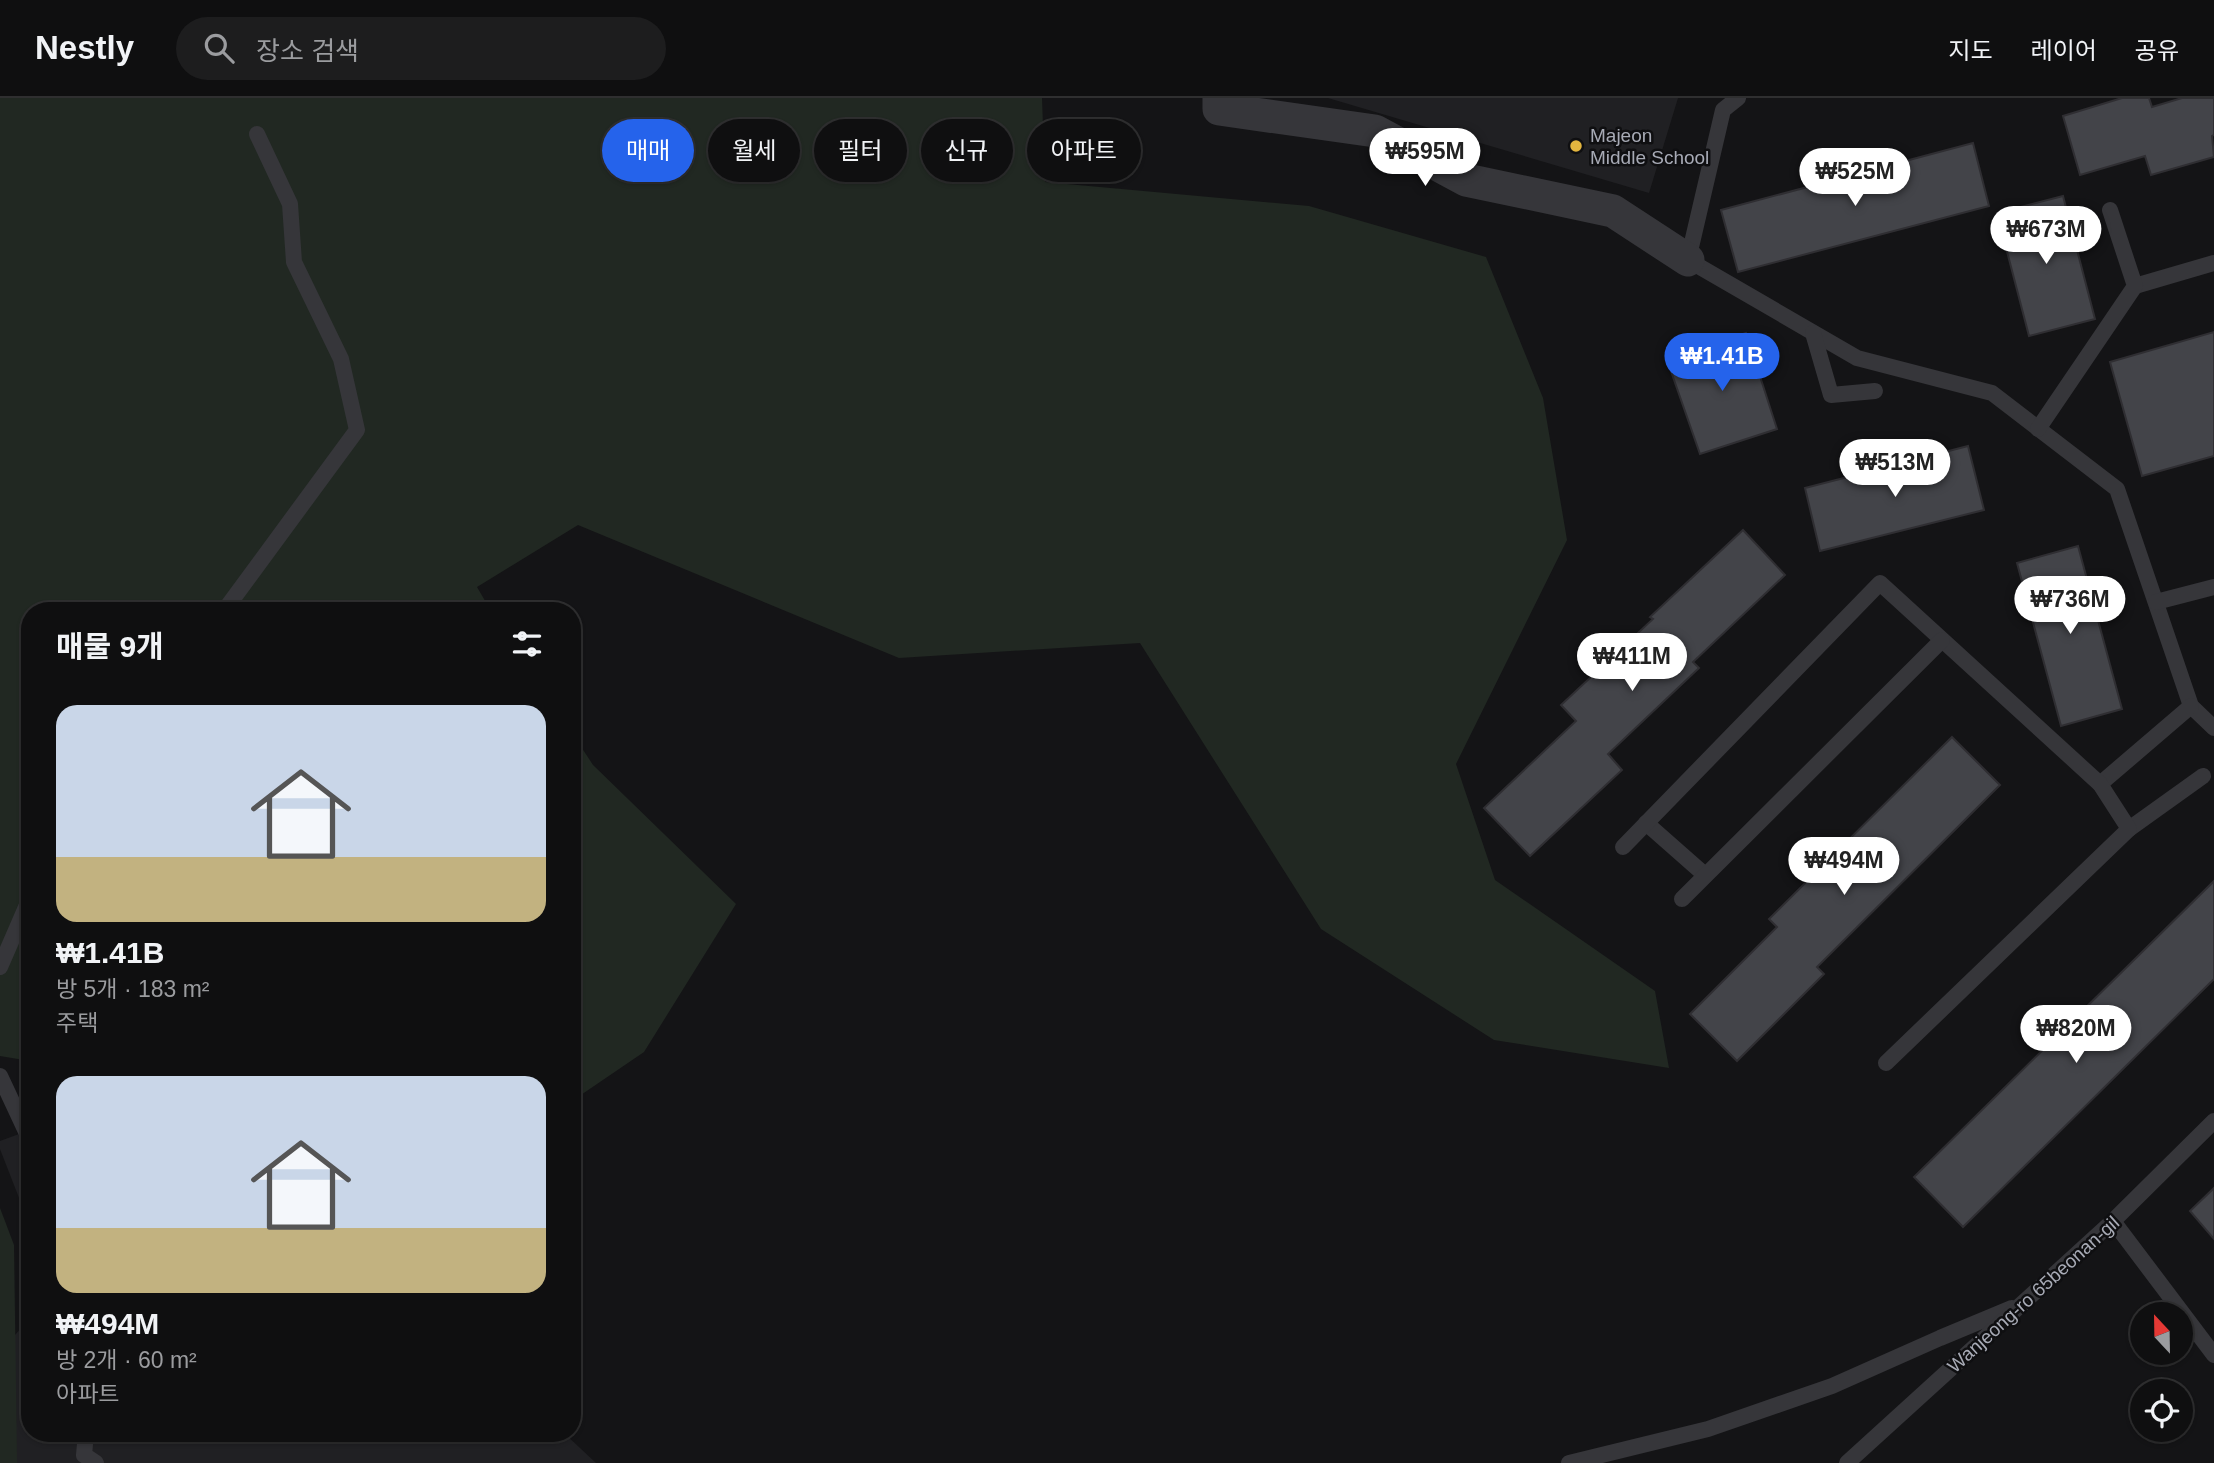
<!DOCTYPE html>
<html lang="ko">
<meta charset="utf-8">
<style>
:root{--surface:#0f0f10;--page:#1d1d1e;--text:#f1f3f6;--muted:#9b9c9f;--line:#2f2f30;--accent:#2563eb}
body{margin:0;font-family:Helvetica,"Noto Sans KR",sans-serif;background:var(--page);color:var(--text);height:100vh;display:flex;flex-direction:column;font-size:26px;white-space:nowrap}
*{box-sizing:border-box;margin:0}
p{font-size:23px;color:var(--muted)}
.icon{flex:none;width:38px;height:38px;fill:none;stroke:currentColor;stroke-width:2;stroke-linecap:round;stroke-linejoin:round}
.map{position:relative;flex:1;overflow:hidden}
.panel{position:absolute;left:21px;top:504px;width:560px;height:840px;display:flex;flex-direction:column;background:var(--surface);border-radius:28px;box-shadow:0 2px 5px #0004,0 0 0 2px var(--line)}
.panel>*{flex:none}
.hud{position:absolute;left:602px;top:21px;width:665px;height:63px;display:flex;gap:14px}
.needle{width:46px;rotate:338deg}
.controls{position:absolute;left:2130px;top:1204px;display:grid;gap:14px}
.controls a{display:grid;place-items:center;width:63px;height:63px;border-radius:50%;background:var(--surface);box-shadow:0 2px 5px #0004,0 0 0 2px var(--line);font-size:35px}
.price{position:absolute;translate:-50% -60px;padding:0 16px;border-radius:24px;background:#fff;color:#222;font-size:23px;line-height:46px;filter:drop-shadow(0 2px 4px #0008)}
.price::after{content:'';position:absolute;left:50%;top:42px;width:21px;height:16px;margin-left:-10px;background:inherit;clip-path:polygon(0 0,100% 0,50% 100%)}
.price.selected{background:var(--accent);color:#fff}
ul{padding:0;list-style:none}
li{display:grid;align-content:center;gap:14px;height:371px;padding:0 35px}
li span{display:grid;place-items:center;height:217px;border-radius:21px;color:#555}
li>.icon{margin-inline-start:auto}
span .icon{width:126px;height:126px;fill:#fffc;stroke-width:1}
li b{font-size:30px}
h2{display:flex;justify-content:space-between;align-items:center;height:84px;padding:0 35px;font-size:30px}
.tag{padding:0 24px;border-radius:32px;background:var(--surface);box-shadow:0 2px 5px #0004,0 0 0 2px var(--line);font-size:24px;line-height:63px}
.tag.selected{background:var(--accent);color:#fff}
header{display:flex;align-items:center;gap:42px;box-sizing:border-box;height:98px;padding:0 35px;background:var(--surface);border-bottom:2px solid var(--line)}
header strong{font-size:33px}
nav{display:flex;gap:38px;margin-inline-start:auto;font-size:24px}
.search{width:490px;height:63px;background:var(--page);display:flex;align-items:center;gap:18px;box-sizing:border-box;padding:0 24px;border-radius:38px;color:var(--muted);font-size:26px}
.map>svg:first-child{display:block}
.built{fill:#202023}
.green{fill:#212822}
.building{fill:#434449;stroke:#2f2e32;stroke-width:2}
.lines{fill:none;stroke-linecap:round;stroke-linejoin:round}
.service{stroke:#36363a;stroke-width:16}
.minor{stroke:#36363a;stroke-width:33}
.poi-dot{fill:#e3b53f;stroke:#0f0f11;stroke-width:2.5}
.labels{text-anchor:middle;stroke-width:5;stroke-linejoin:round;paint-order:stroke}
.poi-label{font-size:19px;fill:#a7aab5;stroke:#0f0f11;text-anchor:start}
.street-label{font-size:19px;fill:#a7aab5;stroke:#0f0f11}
</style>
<header>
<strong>Nestly</strong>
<div class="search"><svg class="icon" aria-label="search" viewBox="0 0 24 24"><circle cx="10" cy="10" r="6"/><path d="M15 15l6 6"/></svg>장소 검색</div>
<nav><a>지도</a><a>레이어</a><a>공유</a></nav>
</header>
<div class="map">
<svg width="2214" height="1365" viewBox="0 0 2214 1365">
<rect width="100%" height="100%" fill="#141416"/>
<g class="built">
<path d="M1328 0H1678L1649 95Z"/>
<path d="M30 1032V1128L0 1051V1043Z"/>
<path d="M30 1220V1335H564L596 1365H0V1254Z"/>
</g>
<g class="green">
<path d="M0 0H1042L1045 84 1309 108 1486 159 1543 300 1567 442 1456 666 1495 782 1655 893 1669 970 1494 942 1321 831 1140 545 899 560 578 427 477 489 491 513H30V963L0 958Z"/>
<path d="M572 635 593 667 736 806 644 954 572 1003Z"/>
<path d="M0 1110 14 1147 17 1365H0Z"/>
</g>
<g class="building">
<path d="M2122 0H2149L2152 9 2182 0H2214V37L2212 38 2214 59 2151 77 2145 58 2080 77 2063 18Z"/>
<path d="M1973 45 1989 108 1738 174 1721 112Z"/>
<path d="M2063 98 2095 221 2029 238 1997 115Z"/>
<path d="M2214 234V358L2142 378 2110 264Z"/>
<path d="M1746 235 1777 331 1700 356 1666 259Z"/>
<path d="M1968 348 1984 412 1820 453 1805 390Z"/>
<path d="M1743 432 1785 477 1693 564 1699 570 1608 656 1622 672 1530 758 1484 710 1576 623 1561 607 1653 521 1650 519Z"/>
<path d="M2078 448 2122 611 2061 628 2017 465Z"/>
<path d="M1952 639 2000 687 1817 869 1824 876 1737 963 1690 916 1777 829 1769 821Z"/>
<path d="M2214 783V881L1963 1129 1914 1079Z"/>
<path d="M2214 1090V1141L2190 1113Z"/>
</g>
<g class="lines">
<g class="service">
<path d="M1738 0 1723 12 1688 162 1857 260 1992 295 2117 391 2191 608 2214 630"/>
<path d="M2135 188 2214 165"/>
<path d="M1813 235 1831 297 1875 293"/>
<path d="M2038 331 2135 188 2110 112"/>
<path d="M2156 504 2214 489"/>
<path d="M224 513 357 332 341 261 294 164 290 106 257 36"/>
<path d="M2100 686 2191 608"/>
<path d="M1646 725 1705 777"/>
<path d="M2129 731 2203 678"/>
<path d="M1623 749 1880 485 2100 686 2129 731 1886 965"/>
<path d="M1682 801 1942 542"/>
<path d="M0 869 30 800"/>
<path d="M0 978 30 1042"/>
<path d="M2113 1123 2214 1257"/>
<path d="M86 1335 84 1357 96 1365"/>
<path d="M1569 1365 1708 1331 1832 1288 1940 1240 2012 1210"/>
<path d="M1847 1365 2113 1123 2214 1023"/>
</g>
<path class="minor" d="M1219 0V11L1375 33 1466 82 1613 113 1688 162"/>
</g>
<circle class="poi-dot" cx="1576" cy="48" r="7"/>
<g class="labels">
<g class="poi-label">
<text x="1590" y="44">Majeon<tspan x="1590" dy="22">Middle School</tspan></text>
</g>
<g class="street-label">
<text transform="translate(2033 1196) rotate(-42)" y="7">Wanjeong-ro 65beonan-gil</text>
</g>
</g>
</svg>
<div class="controls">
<a><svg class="needle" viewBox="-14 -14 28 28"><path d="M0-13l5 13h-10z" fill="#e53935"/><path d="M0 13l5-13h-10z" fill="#9b9c9f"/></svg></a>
<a><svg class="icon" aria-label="locate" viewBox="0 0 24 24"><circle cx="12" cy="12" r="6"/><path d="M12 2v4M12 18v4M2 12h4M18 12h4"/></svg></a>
</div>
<b class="price" style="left:1425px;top:90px">₩595M</b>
<b class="price" style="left:1855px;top:110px">₩525M</b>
<b class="price" style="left:2046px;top:168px">₩673M</b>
<b class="price selected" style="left:1722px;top:295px">₩1.41B</b>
<b class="price" style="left:1895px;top:401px">₩513M</b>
<b class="price" style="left:2070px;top:538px">₩736M</b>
<b class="price" style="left:1632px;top:595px">₩411M</b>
<b class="price" style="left:1844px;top:799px">₩494M</b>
<b class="price" style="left:2076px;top:967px">₩820M</b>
<div class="hud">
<a class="tag selected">매매</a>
<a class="tag">월세</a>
<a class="tag">필터</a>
<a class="tag">신규</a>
<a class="tag">아파트</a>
</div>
<section class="panel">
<h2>매물 9개<svg class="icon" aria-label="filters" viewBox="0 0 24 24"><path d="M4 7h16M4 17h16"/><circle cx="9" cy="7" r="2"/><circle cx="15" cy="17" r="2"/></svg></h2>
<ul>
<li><span style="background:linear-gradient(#c9d6e8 70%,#c2b280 0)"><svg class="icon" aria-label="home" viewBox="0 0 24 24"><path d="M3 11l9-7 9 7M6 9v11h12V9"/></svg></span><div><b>₩1.41B</b><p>방 5개 · 183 m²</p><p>주택</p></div></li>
<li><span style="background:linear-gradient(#c9d6e8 70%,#c2b280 0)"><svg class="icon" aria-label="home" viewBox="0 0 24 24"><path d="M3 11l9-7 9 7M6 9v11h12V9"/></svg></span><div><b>₩494M</b><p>방 2개 · 60 m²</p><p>아파트</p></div></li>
</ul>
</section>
</div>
